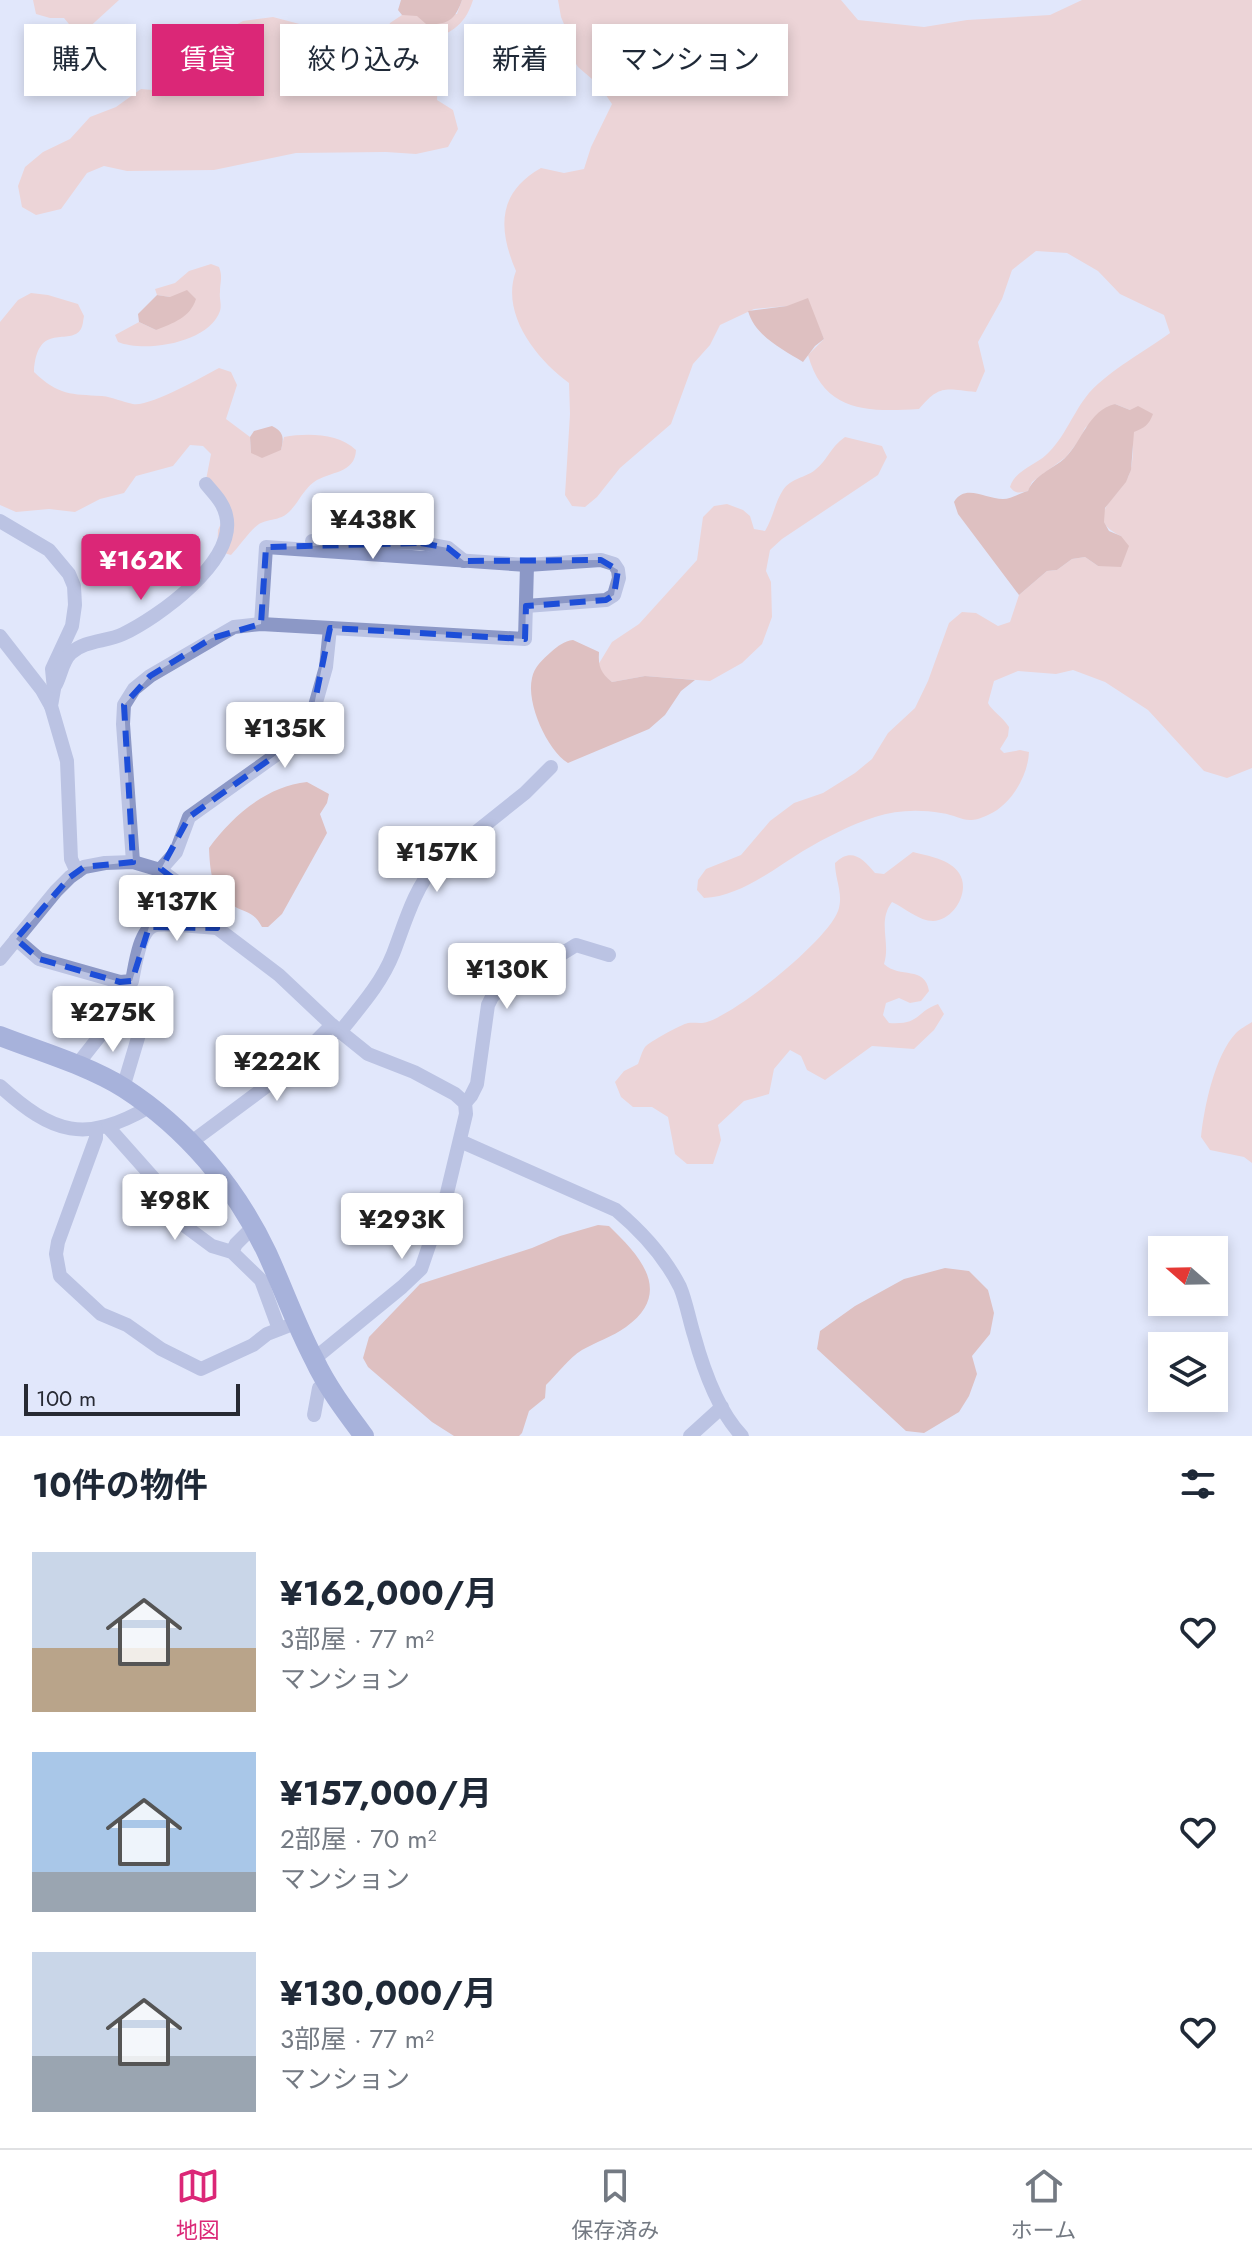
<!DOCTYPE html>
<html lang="ja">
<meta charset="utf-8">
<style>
:root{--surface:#fff;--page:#f6f6f7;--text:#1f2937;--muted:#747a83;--line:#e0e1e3;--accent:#db2777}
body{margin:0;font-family:Jost,"Noto Sans JP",sans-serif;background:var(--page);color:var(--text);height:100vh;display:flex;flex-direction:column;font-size:30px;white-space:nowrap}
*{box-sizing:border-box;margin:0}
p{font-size:26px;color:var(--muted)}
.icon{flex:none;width:44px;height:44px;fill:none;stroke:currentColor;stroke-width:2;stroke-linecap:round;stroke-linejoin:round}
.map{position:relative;height:1436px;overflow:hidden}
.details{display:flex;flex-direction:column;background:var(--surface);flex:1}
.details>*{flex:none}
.hud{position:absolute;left:24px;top:24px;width:800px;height:72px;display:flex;gap:16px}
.needle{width:52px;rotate:290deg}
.controls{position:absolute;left:1148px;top:1236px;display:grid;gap:16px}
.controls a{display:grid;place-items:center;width:80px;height:80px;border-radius:0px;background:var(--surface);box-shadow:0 4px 12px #0003;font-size:40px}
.scale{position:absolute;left:24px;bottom:20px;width:216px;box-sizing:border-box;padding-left:8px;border:4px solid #272a33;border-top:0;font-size:22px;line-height:28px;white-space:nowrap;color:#272a33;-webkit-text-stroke:6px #e1e7fb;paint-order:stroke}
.price{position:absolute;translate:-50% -68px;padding:0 18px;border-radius:8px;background:#fff;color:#222;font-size:26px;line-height:52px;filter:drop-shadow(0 2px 4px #0008)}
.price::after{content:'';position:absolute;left:50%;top:48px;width:24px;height:18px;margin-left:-12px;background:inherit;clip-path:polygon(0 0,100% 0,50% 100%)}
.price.selected{background:var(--accent);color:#fff}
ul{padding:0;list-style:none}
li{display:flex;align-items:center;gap:24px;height:200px;padding:0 32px}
li span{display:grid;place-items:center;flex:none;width:224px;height:160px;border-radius:0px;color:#555}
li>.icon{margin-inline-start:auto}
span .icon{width:96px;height:96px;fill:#fffc;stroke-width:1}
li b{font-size:34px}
h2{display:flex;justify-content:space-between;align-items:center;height:96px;padding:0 32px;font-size:34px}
.pill{padding:0 28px;border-radius:0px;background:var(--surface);box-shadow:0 4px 12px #0003;font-size:28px;line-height:72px}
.pill.selected{background:var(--accent);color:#fff}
.dock{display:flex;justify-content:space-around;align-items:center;height:112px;border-top:2px solid var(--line);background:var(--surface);font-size:22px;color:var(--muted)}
.dock a{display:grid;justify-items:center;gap:4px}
.dock .selected{color:var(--accent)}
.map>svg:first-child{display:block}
.green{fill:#f8bdab}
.water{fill:#d9917b}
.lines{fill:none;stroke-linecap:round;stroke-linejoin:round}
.street{stroke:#8c98c6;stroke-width:14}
.secondary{stroke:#6171b3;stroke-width:20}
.marked{fill:none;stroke:#1d4ed8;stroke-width:6;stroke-dasharray:16 10;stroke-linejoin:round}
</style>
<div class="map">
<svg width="1252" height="1436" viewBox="0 0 1252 1436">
<rect width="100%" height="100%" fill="#e1e7fb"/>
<g class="green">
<path d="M33 0H119L84 32 73 29 64 18H50L36 14Z"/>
<path d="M462 0H473C467 19 458 29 439 37L438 50 445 67 438 80 437 100 453 110 458 129 448 147 416 154 386 152 296 153 214 170 127 171 104 166 87 173 61 209 36 215 22 207 18 186 25 167 43 152 70 139 90 117 116 107 141 89 164 91 188 82 203 63 214 37 243 21 273 17 307 26 314 42 317 72 334 82 351 85 372 66 390 23 402 15 457 14Z"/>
<path d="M558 0H841L858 20 924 27 967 20 1050 15 1082 0H1252V768L1227 778 1204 771 1148 710 1105 682 1073 670 1056 674 1018 671 994 681 988 703C992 711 1002 716 1009 727L1008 736 1000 749 1004 753 1020 750 1029 752C1028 776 1011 805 988 815 965 826 962 816 941 813 919 809 896 810 875 817 850 825 825 838 803 851 774 869 739 897 704 898L697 890 698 880 706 869 741 855 770 821 794 803 823 793 855 773 872 759 888 733 915 708 928 681 949 623 962 612 976 613 998 626 1010 622 1019 595 1047 571 1057 570 1072 559 1085 557 1098 566 1121 536C1078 516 1124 495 1130 472 1135 456 1133 426 1130 410L1115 404 1085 428 1080 439 1066 457 1032 482 1028 491C1020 493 1015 494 1010 487 1014 471 1034 466 1046 455 1065 438 1073 412 1089 393 1111 369 1144 352 1170 333L1164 315 1120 294 1098 271 1067 253 1036 251 1012 270 1002 299 978 342 985 371 976 392C945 389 940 384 919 409 869 412 824 413 808 355L824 339 816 321 787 306 754 309 720 325 710 345 693 364 671 424 620 468 597 497 585 507 572 506 565 495 570 414 569 383C536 359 500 313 516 271 498 229 497 193 541 168L564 173 584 169 591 147 612 104 599 85 578 67 567 50 569 36 561 17Z"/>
<path d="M211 264 219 267C223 277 220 282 220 292 219 297 222 305 220 311 209 343 145 353 118 342L115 335 139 322 156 330 170 297 157 295 155 289 175 283 189 271Z"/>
<path d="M31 293 48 295 78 304 84 316C83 321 83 325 81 329 70 347 37 320 34 372 59 396 71 394 102 396 113 397 122 402 133 404 150 407 202 377 219 368L231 372 237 385 226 419 250 437 251 453 281 450 284 437C307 433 338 433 356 450 355 474 330 471 314 482 303 490 299 502 290 511 280 521 272 518 261 523 253 526 239 547 231 555L217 551 218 530 225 515 206 480 211 454 203 446 190 445 173 466 136 476 124 493 100 499 75 512 49 509 16 512 0 505V322L18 300Z"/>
<path d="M845 437 882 446 887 457 878 475 782 539 770 550 766 571 771 582 772 617 762 644 742 663 710 681 645 676 612 682 603 675 598 665 612 642 639 624 697 560 703 517 714 506 727 504 743 510 750 516 754 529 765 531C773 518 775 502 783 490 791 478 805 478 815 470 828 460 830 447 845 437Z"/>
<path d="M913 852C928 856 950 859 959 873 971 891 954 920 933 921 919 921 905 908 892 902 877 922 891 942 884 964 900 979 925 965 929 991L921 1001 910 1003 899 998 886 1003 883 1015 889 1023C921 1025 915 1012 938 1004L944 1014 934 1030 914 1049 872 1046 825 1080 807 1070 801 1056 790 1050 774 1069 769 1094 744 1101 718 1125 721 1140 713 1164H687L675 1154 668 1117 652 1107H633L621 1097 615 1082 624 1071 638 1064C640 1059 642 1051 645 1047 649 1042 682 1024 688 1023 694 1022 701 1024 707 1022 737 1013 827 941 838 911 844 894 835 880 835 863 851 847 863 858 875 873L884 874Z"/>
<path d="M1252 1022V1163L1244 1157 1210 1150 1201 1137C1204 1107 1215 1055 1236 1033 1240 1029 1247 1025 1252 1022Z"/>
</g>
<g class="water">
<path d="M401 0H462C455 21 447 25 426 24L417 16 402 15 398 10Z"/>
<path d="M187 290 196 299C190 318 173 323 156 330L139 322 138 314 157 295 170 297Z"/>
<path d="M808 298 824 339 815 346 803 362C782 349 755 336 748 311L787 306Z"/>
<path d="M1115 404 1130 410 1138 406 1153 414C1149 425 1144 428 1134 432L1131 470 1126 482 1105 508 1104 522 1109 531 1121 536 1129 546 1121 567 1098 566 1085 557 1072 559 1057 570 1047 571 1019 595 958 514 954 502C965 483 986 499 1003 499 1011 499 1020 493 1028 491 1034 475 1053 469 1065 458 1083 440 1088 411 1115 404Z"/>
<path d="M272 426C284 432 284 438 281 450L262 458 251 453 250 437 254 431Z"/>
<path d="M573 640 599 652C598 667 601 673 612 682L645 676 695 680 681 691 665 715 649 729 568 763C547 750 526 703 532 678 534 667 543 659 551 652 558 646 564 641 573 640Z"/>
<path d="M307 782 329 794 327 803 320 814 327 833 282 914 268 927H262C253 910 246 914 232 905 211 892 210 870 209 848 232 816 267 786 307 782Z"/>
<path d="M598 1225 609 1226C640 1256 674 1292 626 1327 612 1337 596 1342 582 1350 569 1358 557 1374 546 1385L545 1398 529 1411 522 1433 519 1436H454L432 1422 368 1367 363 1358 369 1337 420 1284 532 1248 560 1236Z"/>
<path d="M945 1268 969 1271 988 1290 994 1313 990 1334 972 1356 977 1374 969 1396 959 1412 924 1433 906 1431 817 1349 820 1331 855 1306 904 1279Z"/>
</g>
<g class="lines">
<g class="street">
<path d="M0 521 49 550 69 574 74 586 75 605 72 626 52 669 54 689 51 706 67 761 71 859 77 872"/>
<path d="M312 541 421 543 448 548 464 561"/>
<path d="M261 624 266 547 527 565 601 560 614 564 618 570 619 578 614 595 606 600 526 606"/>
<path d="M0 636 42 690 51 706"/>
<path d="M55 686C61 676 62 661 71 653 85 640 106 642 123 634 157 618 238 561 226 515 223 502 214 494 206 484"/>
<path d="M133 862 123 724 124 705 134 689 150 676 234 627 261 624 525 639 527 565"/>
<path d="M160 870 176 852 189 817 297 740 311 720 326 667 330 628"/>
<path d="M163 906 180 925 217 928"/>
<path d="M16 939 39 959 120 982 132 981C135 967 139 932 153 926 160 923 172 925 180 925"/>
<path d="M0 959 56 891 70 877 84 867 105 863 133 862 160 870 192 893 217 928 279 975 332 1025 368 1054 414 1072 455 1094 465 1103 466 1114 447 1193 421 1269 402 1287 314 1359"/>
<path d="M340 1032C360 1007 381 984 393 954 405 923 414 889 436 864L525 793 551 767"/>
<path d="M76 1066 110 1023"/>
<path d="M0 1086C53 1134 85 1144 149 1107"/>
<path d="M123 1088 140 1031"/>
<path d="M465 1103 471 1096 477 1084 488 1005 492 997 514 976 529 974 576 945 609 955"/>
<path d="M108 1127 156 1181 157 1196 185 1226 212 1246 232 1252 261 1280 279 1329"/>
<path d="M96 1129V1138L58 1242 56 1254 60 1276 101 1314 127 1325 161 1349 201 1369 253 1345 267 1334 298 1322"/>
<path d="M460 1141 616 1210C641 1231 665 1257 680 1287 686 1301 689 1319 694 1335 703 1368 718 1411 742 1436"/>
<path d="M190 1143 283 1074 332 1025"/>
<path d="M232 1252 236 1244 253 1227"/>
<path d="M314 1415 319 1388 327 1383"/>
<path d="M690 1436 722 1407"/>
</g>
<path class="secondary" d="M0 1036C41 1052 87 1065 124 1088 186 1128 236 1187 267 1253 283 1288 296 1325 314 1359 327 1387 346 1412 364 1436"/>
</g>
<path d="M0 0H1252V1436H0ZM421 543 448 548 464 561 601 560 618 570 614 595 606 600 526 606 525 639 330 628 311 720 297 740 189 817 161 869 192 893 217 928 149 927 132 981 120 982 39 959 16 939 70 877 84 867 133 862 124 705 150 676 212 638 261 624 266 547Z" fill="#e1e7fb" fill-opacity=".55" fill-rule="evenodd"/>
<path class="marked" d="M421 543 448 548 464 561 601 560 618 570 614 595 606 600 526 606 525 639 330 628 311 720 297 740 189 817 161 869 192 893 217 928 149 927 132 981 120 982 39 959 16 939 70 877 84 867 133 862 124 705 150 676 212 638 261 624 266 547Z"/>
</svg>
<div class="controls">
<a><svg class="needle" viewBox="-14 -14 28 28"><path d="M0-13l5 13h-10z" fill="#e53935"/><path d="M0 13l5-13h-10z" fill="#747a83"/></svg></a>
<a><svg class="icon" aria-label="layers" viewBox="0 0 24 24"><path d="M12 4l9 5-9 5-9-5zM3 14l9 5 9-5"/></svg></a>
</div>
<div class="scale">100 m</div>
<b class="price" style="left:373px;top:561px">¥438K</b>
<b class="price selected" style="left:141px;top:602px">¥162K</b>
<b class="price" style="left:285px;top:770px">¥135K</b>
<b class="price" style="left:437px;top:894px">¥157K</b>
<b class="price" style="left:177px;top:943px">¥137K</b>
<b class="price" style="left:507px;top:1011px">¥130K</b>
<b class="price" style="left:113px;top:1054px">¥275K</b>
<b class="price" style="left:277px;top:1103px">¥222K</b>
<b class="price" style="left:175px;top:1242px">¥98K</b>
<b class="price" style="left:402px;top:1261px">¥293K</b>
<div class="hud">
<a class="pill">購入</a>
<a class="pill selected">賃貸</a>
<a class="pill">絞り込み</a>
<a class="pill">新着</a>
<a class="pill">マンション</a>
</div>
</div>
<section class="details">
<h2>10件の物件<svg class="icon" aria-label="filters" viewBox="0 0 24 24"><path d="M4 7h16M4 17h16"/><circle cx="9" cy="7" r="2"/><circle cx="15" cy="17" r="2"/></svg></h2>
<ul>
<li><span style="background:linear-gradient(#c9d6e8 60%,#b9a48a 0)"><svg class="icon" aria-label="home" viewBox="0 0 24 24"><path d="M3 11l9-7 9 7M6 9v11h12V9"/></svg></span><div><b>¥162,000/月</b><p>3部屋 · 77 m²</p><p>マンション</p></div><svg class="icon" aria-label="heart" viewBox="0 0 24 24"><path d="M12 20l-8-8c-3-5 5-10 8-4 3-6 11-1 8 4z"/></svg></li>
<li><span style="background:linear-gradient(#a9c7e8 75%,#9aa5b1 0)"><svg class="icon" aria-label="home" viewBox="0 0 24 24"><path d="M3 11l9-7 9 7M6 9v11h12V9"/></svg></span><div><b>¥157,000/月</b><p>2部屋 · 70 m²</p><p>マンション</p></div><svg class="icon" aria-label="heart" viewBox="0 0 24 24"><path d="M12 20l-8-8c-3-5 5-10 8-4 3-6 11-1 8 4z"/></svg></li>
<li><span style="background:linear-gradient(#c9d6e8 65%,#9aa5b1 0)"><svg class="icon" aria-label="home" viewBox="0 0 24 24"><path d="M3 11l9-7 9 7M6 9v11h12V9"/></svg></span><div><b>¥130,000/月</b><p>3部屋 · 77 m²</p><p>マンション</p></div><svg class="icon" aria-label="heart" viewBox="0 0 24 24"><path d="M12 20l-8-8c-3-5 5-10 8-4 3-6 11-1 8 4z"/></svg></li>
</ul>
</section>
<nav class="dock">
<a class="selected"><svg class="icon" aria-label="map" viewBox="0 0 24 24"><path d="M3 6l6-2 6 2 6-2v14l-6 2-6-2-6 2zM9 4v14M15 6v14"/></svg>地図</a>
<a><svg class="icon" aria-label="saved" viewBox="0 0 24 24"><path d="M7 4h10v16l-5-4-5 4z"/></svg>保存済み</a>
<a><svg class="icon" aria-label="home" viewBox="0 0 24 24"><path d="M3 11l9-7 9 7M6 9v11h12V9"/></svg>ホーム</a>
</nav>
